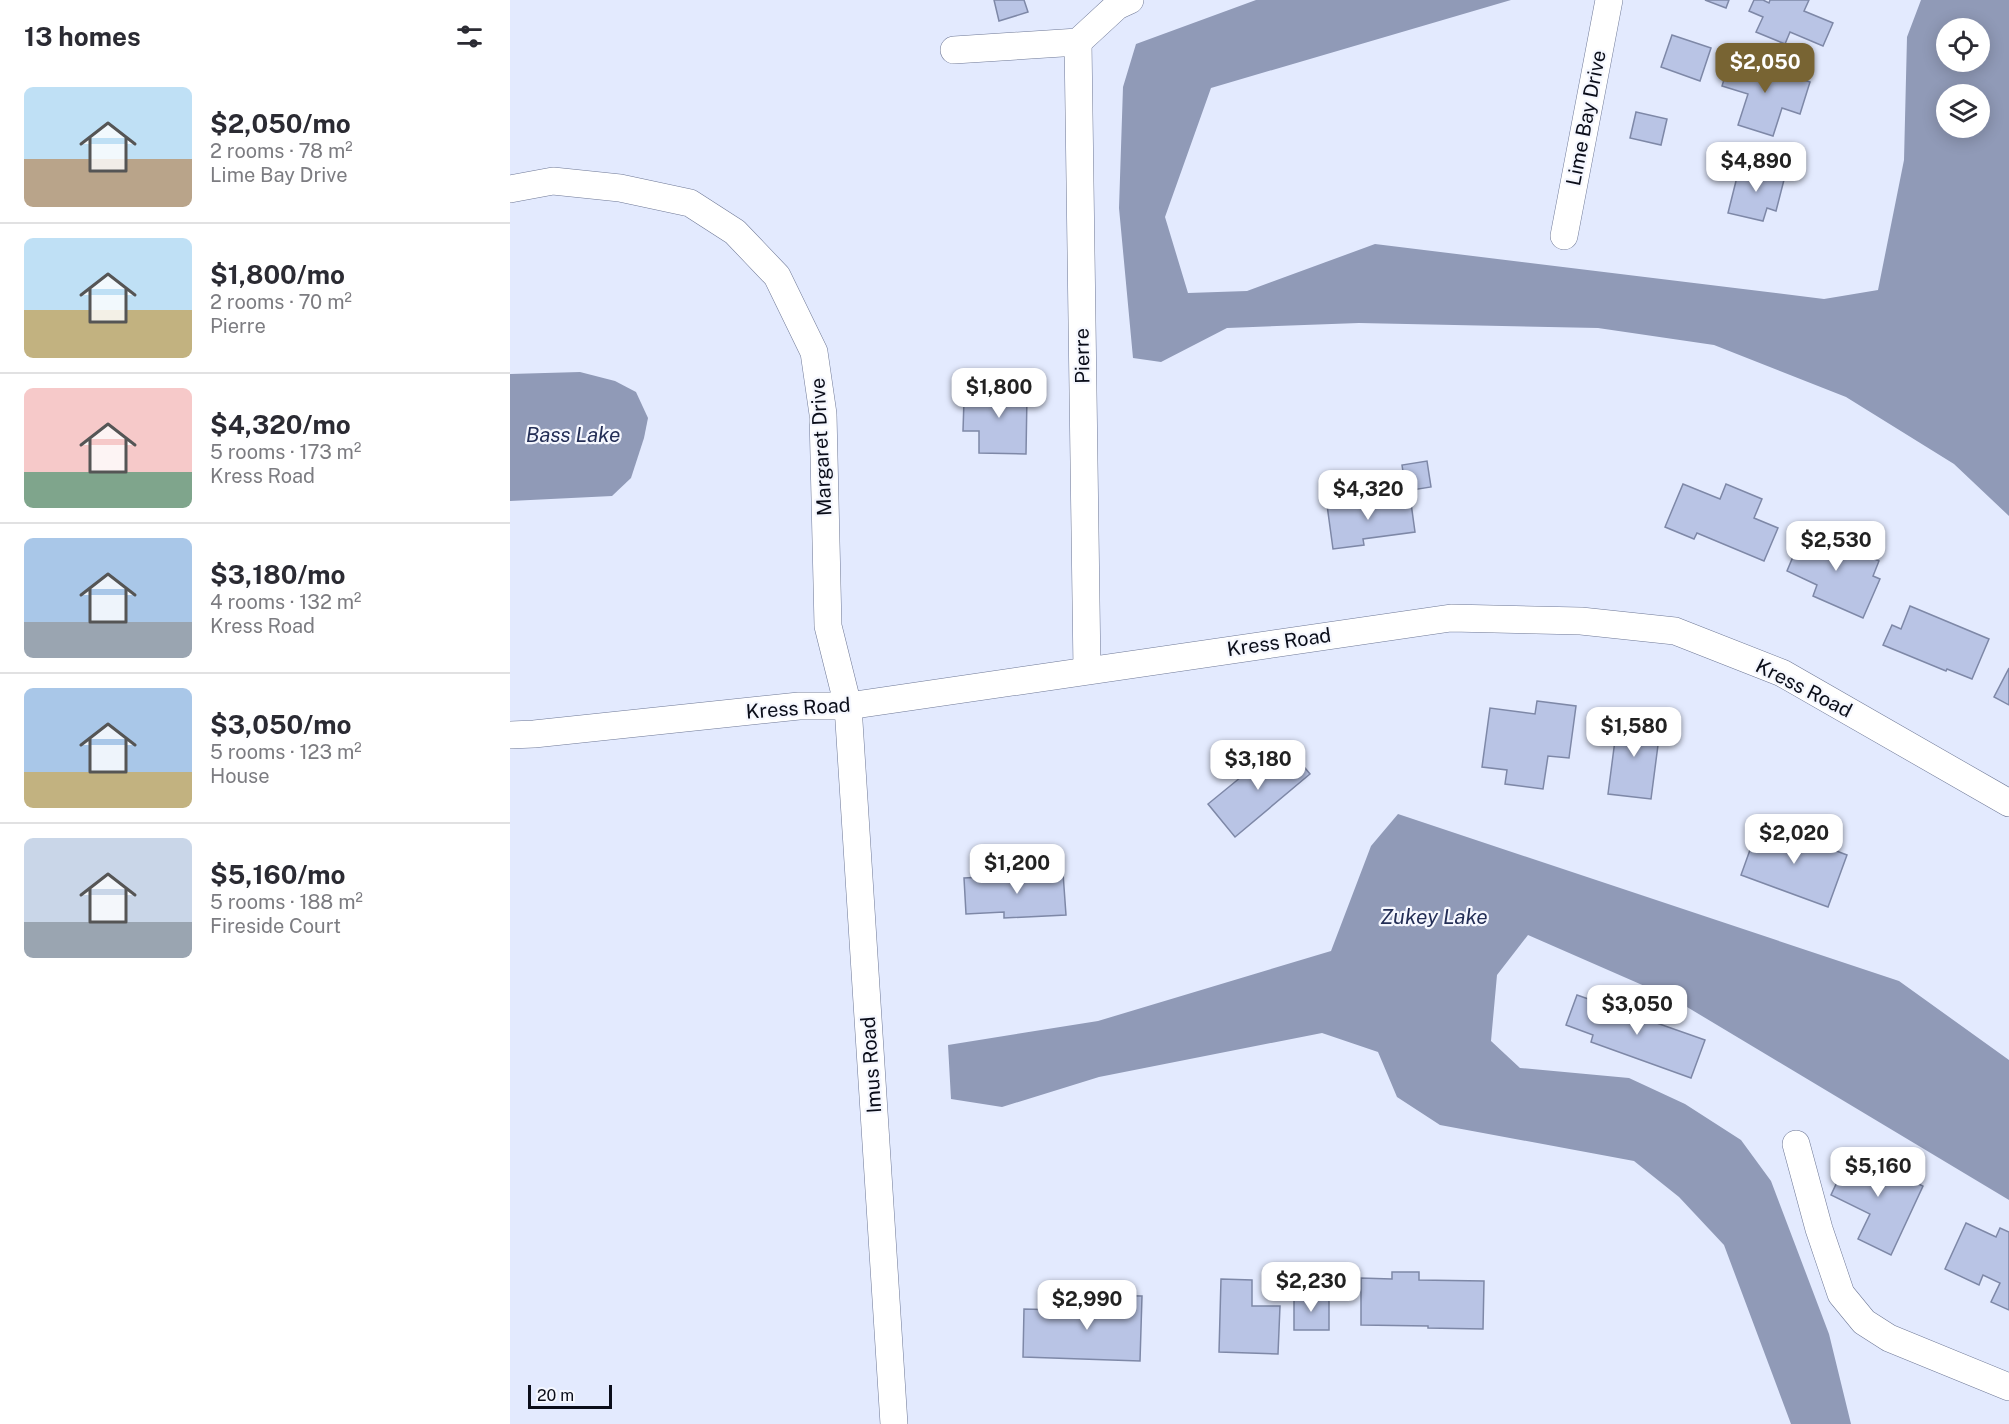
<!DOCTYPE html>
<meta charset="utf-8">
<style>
:root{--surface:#fff;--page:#f2f2f3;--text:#2b2b33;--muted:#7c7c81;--line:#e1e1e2;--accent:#786433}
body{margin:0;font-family:"Public Sans",sans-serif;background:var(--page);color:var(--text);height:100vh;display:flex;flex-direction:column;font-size:22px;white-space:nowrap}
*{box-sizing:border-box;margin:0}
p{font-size:20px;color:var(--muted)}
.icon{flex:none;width:33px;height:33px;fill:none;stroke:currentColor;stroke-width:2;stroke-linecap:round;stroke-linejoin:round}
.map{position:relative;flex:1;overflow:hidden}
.details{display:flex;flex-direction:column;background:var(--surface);width:510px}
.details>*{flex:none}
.fabs{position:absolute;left:1426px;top:18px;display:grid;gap:12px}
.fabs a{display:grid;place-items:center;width:54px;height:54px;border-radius:50%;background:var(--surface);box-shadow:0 3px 15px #0003;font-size:30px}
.scale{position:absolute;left:18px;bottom:15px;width:84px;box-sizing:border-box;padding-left:6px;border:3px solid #0a0d19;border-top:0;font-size:16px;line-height:21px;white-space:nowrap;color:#0a0d19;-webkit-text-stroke:4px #f5f7fe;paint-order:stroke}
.price{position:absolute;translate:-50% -51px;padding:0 14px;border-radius:12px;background:#fff;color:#222;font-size:20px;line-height:39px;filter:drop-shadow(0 2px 3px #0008)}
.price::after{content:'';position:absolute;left:50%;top:36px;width:18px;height:14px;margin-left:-9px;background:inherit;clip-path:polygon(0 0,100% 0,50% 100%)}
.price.current{background:var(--accent);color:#fff}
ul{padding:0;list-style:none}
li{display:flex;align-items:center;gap:18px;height:150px;padding:0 24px}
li+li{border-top:2px solid var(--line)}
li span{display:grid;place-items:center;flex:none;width:168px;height:120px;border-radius:9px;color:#555}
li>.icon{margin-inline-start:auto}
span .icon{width:72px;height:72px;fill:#fffc;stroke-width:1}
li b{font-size:26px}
h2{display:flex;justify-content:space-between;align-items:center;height:72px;padding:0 24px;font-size:26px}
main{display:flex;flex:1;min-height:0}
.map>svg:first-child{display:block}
.water{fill:#909ab7;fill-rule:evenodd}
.building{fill:#b9c4e5;stroke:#7e88a7;stroke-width:1.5}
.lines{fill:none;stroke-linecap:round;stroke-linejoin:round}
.minor-casing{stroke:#6e7896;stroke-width:28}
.minor{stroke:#fff;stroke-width:27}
.labels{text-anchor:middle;stroke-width:4.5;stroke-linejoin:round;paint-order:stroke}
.street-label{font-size:20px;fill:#0a0d19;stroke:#f5f7fe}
.water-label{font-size:21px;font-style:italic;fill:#232e56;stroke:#f5f7fe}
</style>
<main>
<section class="details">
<h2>13 homes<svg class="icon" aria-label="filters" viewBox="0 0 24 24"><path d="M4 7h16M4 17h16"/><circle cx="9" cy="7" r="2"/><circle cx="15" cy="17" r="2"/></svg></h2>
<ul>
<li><span style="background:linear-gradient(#bfe0f5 60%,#b9a48a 0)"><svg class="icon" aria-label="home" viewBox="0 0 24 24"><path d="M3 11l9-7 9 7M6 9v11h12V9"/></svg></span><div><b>$2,050/mo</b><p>2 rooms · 78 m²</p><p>Lime Bay Drive</p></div></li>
<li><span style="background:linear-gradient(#bfe0f5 60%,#c2b280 0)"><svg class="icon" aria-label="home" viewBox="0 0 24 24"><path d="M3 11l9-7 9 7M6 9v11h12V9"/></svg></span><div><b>$1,800/mo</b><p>2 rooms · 70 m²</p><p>Pierre</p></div></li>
<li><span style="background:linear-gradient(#f6c9c9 70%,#7fa58c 0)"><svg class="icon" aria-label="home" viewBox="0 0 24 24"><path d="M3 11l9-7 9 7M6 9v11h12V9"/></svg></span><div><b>$4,320/mo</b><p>5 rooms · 173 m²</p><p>Kress Road</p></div></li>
<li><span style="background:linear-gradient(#a9c7e8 70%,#9aa5b1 0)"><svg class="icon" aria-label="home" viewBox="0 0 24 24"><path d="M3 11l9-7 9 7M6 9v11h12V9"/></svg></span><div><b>$3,180/mo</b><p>4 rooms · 132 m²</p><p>Kress Road</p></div></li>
<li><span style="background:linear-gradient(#a9c7e8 70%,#c2b280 0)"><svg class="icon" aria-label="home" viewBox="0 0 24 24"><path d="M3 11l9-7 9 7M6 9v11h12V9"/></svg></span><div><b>$3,050/mo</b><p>5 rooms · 123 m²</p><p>House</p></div></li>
<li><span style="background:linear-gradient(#c9d6e8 70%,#9aa5b1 0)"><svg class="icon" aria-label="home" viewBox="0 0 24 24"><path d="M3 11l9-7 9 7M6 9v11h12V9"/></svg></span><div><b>$5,160/mo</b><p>5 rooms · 188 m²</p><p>Fireside Court</p></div></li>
</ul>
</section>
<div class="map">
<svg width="1499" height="1424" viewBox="0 0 1499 1424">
<rect width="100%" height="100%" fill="#e3eafe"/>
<g class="water">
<path d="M746 0H1001L701 88 655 217 678 293 737 291 865 244 1314 299 1368 290 1394 160 1397 37 1411 0H1499V516L1444 464 1336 397 1204 345 1088 328 849 323 717 328 651 362 623 358 609 208 613 87 626 44ZM1470 28V62H1437V28ZM1470 94V128H1437V94Z"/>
<path d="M70 372 105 381 126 392 138 418 134 438 121 478 102 496 0 501V374Z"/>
<path d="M888 814 1389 981 1499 1060V1200L1162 998 1018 935 987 975 981 1041 1010 1068 1119 1078 1175 1104 1231 1140 1261 1181 1319 1334 1341 1424H1281L1214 1245 1169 1197 1124 1161 930 1125 887 1097 868 1052 812 1033 589 1077 492 1107 441 1099 438 1045 588 1021 821 951 861 846Z"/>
</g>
<g class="building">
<path d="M484 0H514L518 12 489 21Z"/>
<path d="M1195 0H1219L1216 8Z"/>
<path d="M1244 0H1253L1259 3 1260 0H1299L1294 11 1323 23 1313 46 1280 32 1275 44 1246 32 1253 17 1239 11Z"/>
<path d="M1162 35 1201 48 1190 81 1151 67Z"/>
<path d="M1221 57 1300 82 1290 114 1272 108 1263 136 1228 125 1238 94 1212 86Z"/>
<path d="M1126 112 1157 119 1151 145 1120 138Z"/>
<path d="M1230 165 1275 176 1266 211 1257 208 1253 221 1218 213Z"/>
<path d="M476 380 506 381 505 395H517L516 454 469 453V431H453L454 400H475Z"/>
<path d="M917 461 921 487 896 491 892 465Z"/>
<path d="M1173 484 1210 499 1216 484 1252 499 1244 518 1268 528 1254 561 1187 533 1184 539 1155 527Z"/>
<path d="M873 497 874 506 901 503 905 532 853 539 854 545 823 549 817 505Z"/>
<path d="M1295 528 1369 561 1363 576 1370 579 1353 618 1303 596 1307 585 1277 571Z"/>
<path d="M1400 606 1479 639 1462 679 1437 669 1436 671 1373 645 1382 625 1391 629Z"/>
<path d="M1499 668V705L1484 697Z"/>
<path d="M1027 701 1066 706 1059 758 1038 756 1033 789 995 784 997 770 972 767 980 708 1025 714Z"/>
<path d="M1108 717 1151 722 1141 799 1098 794Z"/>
<path d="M777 746 800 774 725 837 698 804 747 764 751 768Z"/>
<path d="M1250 822 1337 855 1318 907 1231 875Z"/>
<path d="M553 873 556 915 494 918V912L456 914 454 878Z"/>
<path d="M1067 995 1195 1040 1181 1078 1081 1042 1083 1035 1056 1025Z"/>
<path d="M1343 1148 1383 1167 1381 1171 1413 1186 1381 1255 1348 1239 1360 1214 1321 1195Z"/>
<path d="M1456 1223 1486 1237 1490 1228 1499 1232V1310L1481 1302 1490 1283 1473 1275 1469 1285 1435 1269Z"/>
<path d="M882 1272H909V1280L974 1281 973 1329 918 1328V1326L851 1325V1278L882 1279Z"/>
<path d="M711 1279 742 1280V1306H770L768 1354 709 1352Z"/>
<path d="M577 1295 632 1296 630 1361 513 1357 514 1309 550 1310V1317L577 1318Z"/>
<rect x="784" y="1296" width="35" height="34"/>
</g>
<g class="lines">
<g class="minor-casing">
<g id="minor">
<path d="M568 42 577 670"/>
<path d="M444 50 568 42 607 6 620 0"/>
<path d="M0 189 43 181 110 188 180 203 225 232 267 276 304 352 313 414 318 626 338 706 384 1424"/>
<path d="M1054 236 1099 0"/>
<path d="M0 735 24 734 289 706H338L941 618 1071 621 1165 631 1272 673 1499 803"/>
<path d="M1286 1144 1309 1229 1331 1294 1354 1322 1379 1338 1499 1387"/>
</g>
</g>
<use href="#minor" class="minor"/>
</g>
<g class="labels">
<g class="street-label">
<text transform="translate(1076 118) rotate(-79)" y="7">Lime Bay Drive</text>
<text transform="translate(572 356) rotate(-91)" y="7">Pierre</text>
<text transform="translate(311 447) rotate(-93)" y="7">Margaret Drive</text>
<text transform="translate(769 642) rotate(-8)" y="7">Kress Road</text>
<text transform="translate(1294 688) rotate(27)" y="7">Kress Road</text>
<text transform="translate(288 708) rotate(-4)" y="7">Kress Road</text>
<text transform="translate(361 1065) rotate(-94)" y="7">Imus Road</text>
</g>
<g class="water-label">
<text x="63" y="442">Bass Lake</text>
<text x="924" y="924">Zukey Lake</text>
</g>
</g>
</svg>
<div class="fabs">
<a><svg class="icon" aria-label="locate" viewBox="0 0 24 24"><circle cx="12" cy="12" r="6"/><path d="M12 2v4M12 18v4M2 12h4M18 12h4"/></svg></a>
<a><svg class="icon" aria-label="layers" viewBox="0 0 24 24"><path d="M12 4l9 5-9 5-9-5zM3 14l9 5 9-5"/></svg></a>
</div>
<div class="scale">20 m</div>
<b class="price current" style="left:1255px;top:94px">$2,050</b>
<b class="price" style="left:1246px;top:193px">$4,890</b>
<b class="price" style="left:489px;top:419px">$1,800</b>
<b class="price" style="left:858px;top:521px">$4,320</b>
<b class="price" style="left:1326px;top:572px">$2,530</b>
<b class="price" style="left:1124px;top:758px">$1,580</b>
<b class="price" style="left:748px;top:791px">$3,180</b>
<b class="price" style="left:1284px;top:865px">$2,020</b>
<b class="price" style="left:507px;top:895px">$1,200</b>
<b class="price" style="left:1127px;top:1036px">$3,050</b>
<b class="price" style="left:1368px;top:1198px">$5,160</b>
<b class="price" style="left:801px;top:1313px">$2,230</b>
<b class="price" style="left:577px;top:1331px">$2,990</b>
</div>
</main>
